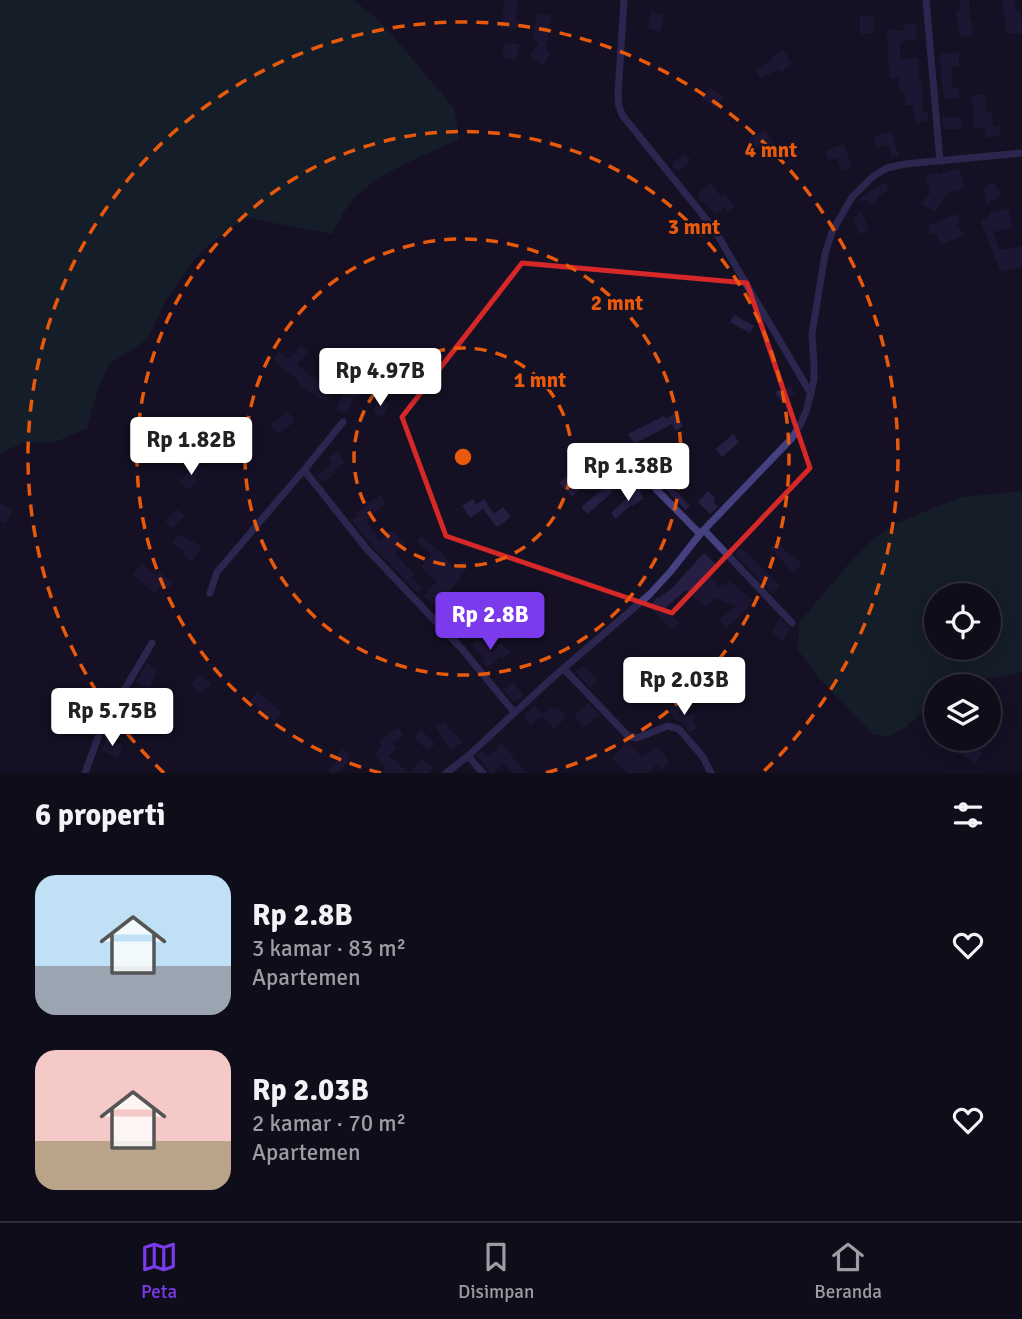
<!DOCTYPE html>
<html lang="id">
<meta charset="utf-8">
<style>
:root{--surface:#100d1b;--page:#1e1b28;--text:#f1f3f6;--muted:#9c9ca3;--line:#302d3a;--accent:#7c3aed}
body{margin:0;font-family:Signika,sans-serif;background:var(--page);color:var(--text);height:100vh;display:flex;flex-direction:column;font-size:26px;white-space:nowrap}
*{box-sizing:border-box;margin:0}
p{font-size:23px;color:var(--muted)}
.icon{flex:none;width:38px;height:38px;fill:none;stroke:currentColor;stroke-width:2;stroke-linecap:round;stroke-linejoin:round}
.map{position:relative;height:773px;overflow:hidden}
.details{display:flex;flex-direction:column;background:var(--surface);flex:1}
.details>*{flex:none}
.controls{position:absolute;left:924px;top:583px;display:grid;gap:14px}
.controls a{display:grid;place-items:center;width:77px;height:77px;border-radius:50%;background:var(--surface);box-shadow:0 4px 18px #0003,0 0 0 2px var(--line);font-size:35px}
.price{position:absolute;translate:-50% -60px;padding:0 16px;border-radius:7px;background:#fff;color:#222;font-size:23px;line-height:46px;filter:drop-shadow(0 2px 4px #0008)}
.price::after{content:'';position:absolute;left:50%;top:42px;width:21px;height:16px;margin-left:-10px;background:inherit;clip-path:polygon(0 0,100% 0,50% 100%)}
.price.on{background:var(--accent);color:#fff}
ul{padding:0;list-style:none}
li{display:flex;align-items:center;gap:21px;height:175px;padding:0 35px}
li span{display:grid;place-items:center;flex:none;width:196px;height:140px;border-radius:21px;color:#555}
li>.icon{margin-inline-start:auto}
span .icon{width:84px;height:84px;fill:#fffc;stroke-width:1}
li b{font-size:30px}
h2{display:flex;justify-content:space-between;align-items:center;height:84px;padding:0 35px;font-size:30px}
.dock{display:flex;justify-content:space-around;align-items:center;height:98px;border-top:2px solid var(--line);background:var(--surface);font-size:19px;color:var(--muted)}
.dock a{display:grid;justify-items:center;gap:4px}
.dock .on{color:var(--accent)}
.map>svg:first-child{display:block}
.green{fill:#142d2e;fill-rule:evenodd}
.building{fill:#271e43}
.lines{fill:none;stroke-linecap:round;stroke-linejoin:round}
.street{stroke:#45407f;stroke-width:7}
.marked{fill:none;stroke:#d62828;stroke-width:5;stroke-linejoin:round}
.ring{fill:none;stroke:#e8590c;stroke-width:3.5;stroke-dasharray:12 9}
.centre{fill:#e8590c;stroke:#151124;stroke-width:3.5}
.ring-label{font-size:21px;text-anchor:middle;font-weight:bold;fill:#e8590c;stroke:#151124;stroke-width:5;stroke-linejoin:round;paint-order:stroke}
</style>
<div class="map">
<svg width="1022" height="773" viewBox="0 0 1022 773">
<rect width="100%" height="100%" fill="#151124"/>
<g class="green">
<path d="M0 0H353L380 21 454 108 459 139C425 155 371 175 348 206 342 214 337 225 332 234L247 218 227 230 199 254 167 298 148 339 109 364 96 395 87 428 53 443H23L0 453Z"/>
<path d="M1022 491V672L990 678H974L958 683 954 686H936V699L905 728 890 736 874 735 819 678 798 650 799 623 847 566 872 540 885 530 916 515 962 497ZM936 595H989V648H936Z"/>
</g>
<g class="building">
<path d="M505 0H518L515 20H518L517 29 501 27Z"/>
<path d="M959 0H969L970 22 972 21 973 35 959 36 958 17 956 18V10L961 9Z"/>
<path d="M1002 0H1014L1015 11 1021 12 1022 33 1007 34Z"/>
<path d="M651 12 664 15 660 31 648 28Z"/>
<path d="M537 14 551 15 546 49 551 53 543 65 530 56 539 42 532 41Z"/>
<path d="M873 15 874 33 860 34V16Z"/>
<path d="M915 23 917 39 900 42V59L919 58V67H917L923 90V113L927 112 928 120 916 123 912 105H905L904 90 900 91 899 83 901 77 889 78 887 30H904L903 25Z"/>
<path d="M504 43 519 44 517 59 503 58Z"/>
<path d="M783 50 792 64 781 72 779 68 761 79 756 70 773 59 771 57Z"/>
<path d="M959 52V66L952 67V89L958 88 959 97 944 99 942 79H941L940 54Z"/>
<path d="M710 87 724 97 716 108 702 98Z"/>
<path d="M985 94 986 113 992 112 993 127 1000 126 1001 135 986 138 984 128 974 129 972 95Z"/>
<path d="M942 117H961L962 129H943Z"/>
<path d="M765 130 778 152 771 156 764 144 755 149 749 139Z"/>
<path d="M891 131 899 156 892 158 888 145 877 148 873 137Z"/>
<path d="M844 144 852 167 841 171 837 158 829 160 825 151Z"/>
<path d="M684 153 691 160 678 172 672 165Z"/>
<path d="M959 168 965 188 947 193 934 212 922 203 930 193 925 176 938 172V175Z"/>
<path d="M993 182 1002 194 987 205 983 190Z"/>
<path d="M711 183 721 197 724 194 735 206 728 211 724 207 716 215 704 201 700 202 698 193Z"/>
<path d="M886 183 889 191 876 196 878 200 870 205 867 200 860 202 859 199 860 198 876 187Z"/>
<path d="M1008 208 1013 227 993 232 1000 250 1022 246V268L1011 270V268L1001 272 980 220 990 216V213Z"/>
<path d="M861 211 869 230 859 234 853 220Z"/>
<path d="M956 214 960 222 955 224 964 234 941 245 935 233 930 235 929 226Z"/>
<path d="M734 315 754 326 750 333 730 322Z"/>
<path d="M301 346 308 352 297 365 333 392 325 402 298 384 300 382 287 371 286 372 280 366 281 365 273 359 279 351 289 359Z"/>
<path d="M351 384 362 391 357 399 354 397 347 414 336 409 341 399Z"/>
<path d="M790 386 795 393 783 403 775 393 780 389 783 392Z"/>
<path d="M379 399 389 404 382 417 372 412Z"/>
<path d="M288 412 295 422 277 434 270 425Z"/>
<path d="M675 413 683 426 676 431 672 424 634 444 628 434 664 416 666 419Z"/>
<path d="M733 434 739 442 722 457 716 449Z"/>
<path d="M338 452 345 463 333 471 335 473 324 482 317 476 332 463 328 458Z"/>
<path d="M195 463 203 469 195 478 198 480 189 490 180 482Z"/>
<path d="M671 466 675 474 668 480 673 488 690 506 685 510 662 485 656 483 654 481Z"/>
<path d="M575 469 583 478 577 483 581 488 572 497 559 483Z"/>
<path d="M608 485 613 492 587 514 581 507Z"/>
<path d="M639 487 643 499 632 506 631 505 616 519 611 513Z"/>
<path d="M708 491 715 498 714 503 718 507 710 514 698 502Z"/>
<path d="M380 495 386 503 366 521 380 541 393 530 405 544 394 553 414 574 410 578 422 587 418 593 371 544 352 520 358 516 356 513Z"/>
<path d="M473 499 476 505 484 499 494 514 503 507 511 517 497 527 483 509 470 518 462 506Z"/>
<path d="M0 504 12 509 6 524 0 521Z"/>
<path d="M179 509 185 516 171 528 165 520Z"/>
<path d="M179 534 192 543 194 541 202 548 191 561 183 554 184 552 172 543Z"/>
<path d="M422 536 444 556 454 570 463 560 469 566 460 575 462 577 443 597 461 617 454 623 451 619 447 623 439 614 442 612 424 596 437 581 421 567 432 555 417 541Z"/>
<path d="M778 542 791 557 794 554 802 565 793 573 771 548Z"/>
<path d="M741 548 780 586 773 594 735 554Z"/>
<path d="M704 553 716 564 708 573 719 587 722 583 725 586 730 581 753 601 740 616 725 628 719 620 736 606 715 598 705 607 686 590 664 609 679 623 673 630 649 607 657 597 659 598 673 587Z"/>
<path d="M142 563 157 576 160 572 172 583 168 588 163 584 155 593 133 575Z"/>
<path d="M780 619 790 629 783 640 771 632Z"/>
<path d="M479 638 492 653 500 643 510 652 504 659 501 656 487 668 483 661 485 659 472 645Z"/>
<path d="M688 662 698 674 690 681 680 668Z"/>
<path d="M147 663 158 670 149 688 136 682Z"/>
<path d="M583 666 597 680 590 688 576 672Z"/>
<path d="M201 674 211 684 201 694 191 684Z"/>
<path d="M513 681 523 696 514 702 503 689Z"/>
<path d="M258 692 282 713 274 721 250 700Z"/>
<path d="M677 701 688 716 691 713 696 717 693 721 698 727 690 733 680 720 677 722 669 711Z"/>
<path d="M588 703 600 715 584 728 574 715Z"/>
<path d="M534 706 542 715 531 725 523 717Z"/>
<path d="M552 706 555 710 558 708 566 717 554 729 542 715Z"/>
<path d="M445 721 453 734 454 733 462 742 452 750 444 740 436 726Z"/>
<path d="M398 728 403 735 392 742 397 749 388 755 409 773H383L386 769 374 754 382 747 379 741Z"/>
<path d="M421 730 435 744 428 751 414 737Z"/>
<path d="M107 738 123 746 118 758 102 751Z"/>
<path d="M627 742 642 757 657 746 670 763 661 769 657 764 647 773H628L612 758Z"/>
<path d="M971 743 983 754 974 763 962 752Z"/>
<path d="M501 744 513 756 512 757 526 773H513L503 762 493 773H489L488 769 477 756 482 751 488 757Z"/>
<path d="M343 749 350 756 347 759 349 761 337 773H331L328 769 339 759 336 756Z"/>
<path d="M422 759 433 768 429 773H411Z"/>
</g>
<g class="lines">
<g class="street">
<path d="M624 0 618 94 619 107 623 116 714 229 811 394"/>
<path d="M926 0 940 161"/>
<path d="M304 470 366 548 462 649 514 712"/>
<path d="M656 489 700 534"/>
<path d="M704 530 792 623"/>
<path d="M210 593 217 572 304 470 343 422"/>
<path d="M564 669 628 736 637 738 668 726 679 729 703 757 711 773"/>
<path d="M468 756 483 773"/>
<path d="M85 773 101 729 152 643"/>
<path d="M446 773 468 756 550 680 650 594 671 571 700 534 792 438 800 425 806 412 814 380V365L812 334 825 254 832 232 852 197 865 184 875 175 887 168 905 164 1022 153"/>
</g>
</g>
<path d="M0 0H1022V773H0ZM522 263 747 283 810 468 672 613 446 536 402 417Z" fill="#151124" fill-opacity=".55" fill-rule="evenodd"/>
<path class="marked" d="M522 263 747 283 810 468 672 613 446 536 402 417Z"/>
<g class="ring">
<circle cx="463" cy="457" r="109"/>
<circle cx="463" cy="457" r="218"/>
<path d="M381 773A326 326 0 1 1 545 773"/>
<path d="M164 773A435 435 0 1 1 762 773"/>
</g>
<circle cx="463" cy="457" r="10" class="centre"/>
<g class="ring-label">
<text x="771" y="157">4 mnt</text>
<text x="694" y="234">3 mnt</text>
<text x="617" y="310">2 mnt</text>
<text x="540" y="387">1 mnt</text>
</g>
</svg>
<div class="controls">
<a><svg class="icon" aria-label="locate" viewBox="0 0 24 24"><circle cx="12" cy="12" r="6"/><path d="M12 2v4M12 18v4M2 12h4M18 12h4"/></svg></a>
<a><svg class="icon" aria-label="layers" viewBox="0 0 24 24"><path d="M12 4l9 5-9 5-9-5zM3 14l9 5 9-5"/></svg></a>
</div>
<b class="price" style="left:380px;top:408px">Rp 4.97B</b>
<b class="price" style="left:191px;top:477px">Rp 1.82B</b>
<b class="price" style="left:628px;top:503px">Rp 1.38B</b>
<b class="price on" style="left:490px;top:652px">Rp 2.8B</b>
<b class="price" style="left:684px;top:717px">Rp 2.03B</b>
<b class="price" style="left:112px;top:748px">Rp 5.75B</b>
</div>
<section class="details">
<h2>6 properti<svg class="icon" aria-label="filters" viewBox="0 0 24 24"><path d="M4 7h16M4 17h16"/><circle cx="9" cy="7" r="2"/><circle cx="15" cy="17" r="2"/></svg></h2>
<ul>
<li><span style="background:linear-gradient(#bfe0f5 65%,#9aa5b1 0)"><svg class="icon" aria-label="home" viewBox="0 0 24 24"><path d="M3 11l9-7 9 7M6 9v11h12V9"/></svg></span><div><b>Rp 2.8B</b><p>3 kamar · 83 m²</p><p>Apartemen</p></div><svg class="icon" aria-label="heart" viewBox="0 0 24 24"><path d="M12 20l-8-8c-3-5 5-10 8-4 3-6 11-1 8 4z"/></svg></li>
<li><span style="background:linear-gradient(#f6c9c9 65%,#b9a48a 0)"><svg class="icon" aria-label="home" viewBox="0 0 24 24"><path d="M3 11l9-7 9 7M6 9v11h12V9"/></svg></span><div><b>Rp 2.03B</b><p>2 kamar · 70 m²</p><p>Apartemen</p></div><svg class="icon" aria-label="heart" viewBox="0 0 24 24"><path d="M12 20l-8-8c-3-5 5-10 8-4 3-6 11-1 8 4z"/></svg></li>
</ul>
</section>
<nav class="dock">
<a class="on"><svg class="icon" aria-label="map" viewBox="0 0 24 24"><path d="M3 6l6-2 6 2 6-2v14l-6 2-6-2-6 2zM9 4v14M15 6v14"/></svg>Peta</a>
<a><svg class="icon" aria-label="saved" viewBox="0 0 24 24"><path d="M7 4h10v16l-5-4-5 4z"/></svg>Disimpan</a>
<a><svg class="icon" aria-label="home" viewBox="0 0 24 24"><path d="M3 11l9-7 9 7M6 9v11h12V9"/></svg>Beranda</a>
</nav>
